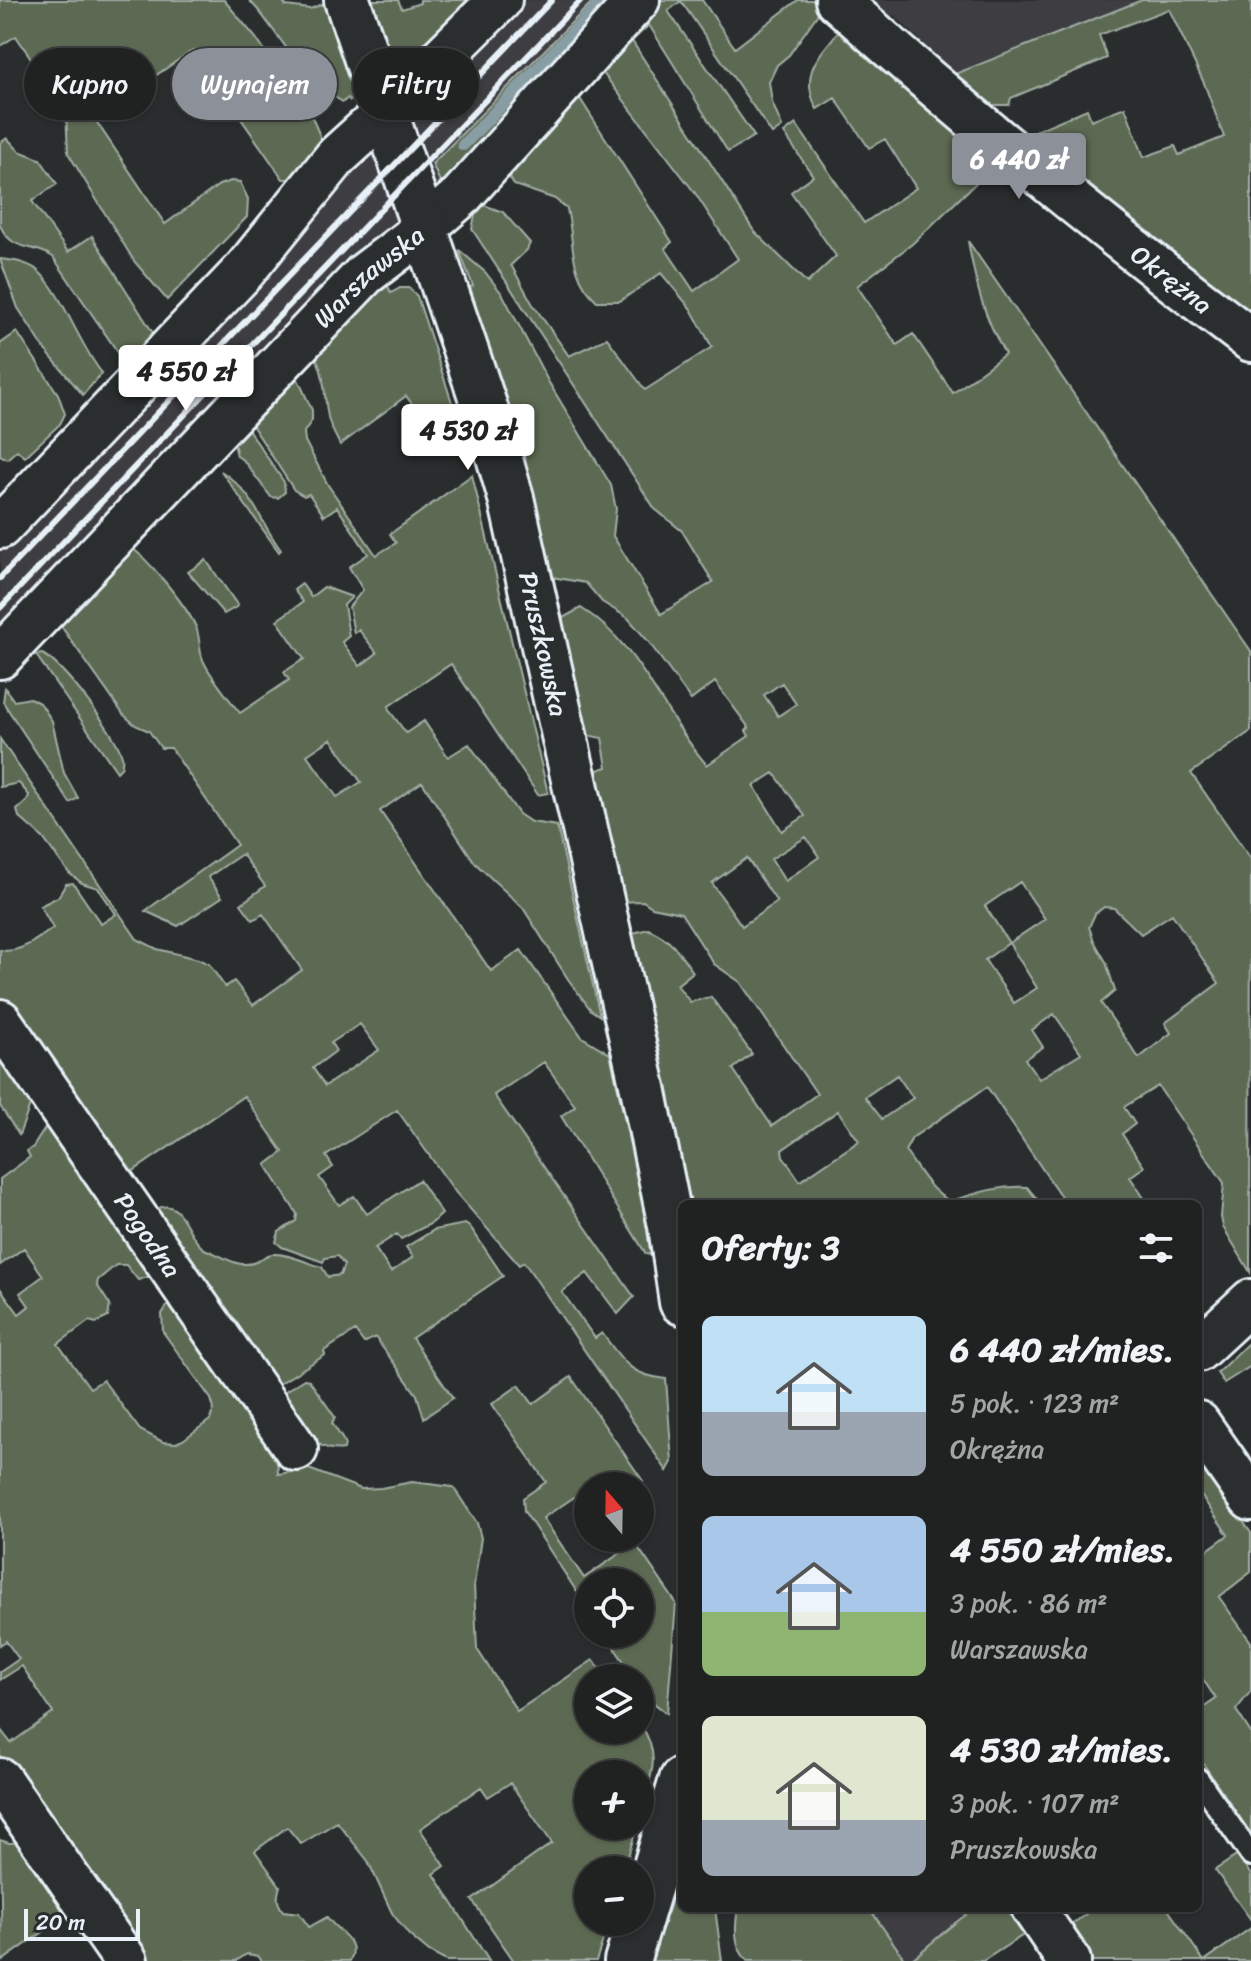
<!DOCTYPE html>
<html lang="pl">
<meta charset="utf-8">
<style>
:root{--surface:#202222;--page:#282a2a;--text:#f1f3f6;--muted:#a2a4a5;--line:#3d3f40;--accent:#8c9099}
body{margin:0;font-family:Sriracha,sans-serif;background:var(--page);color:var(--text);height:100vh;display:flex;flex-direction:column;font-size:30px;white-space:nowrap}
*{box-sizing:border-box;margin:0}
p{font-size:26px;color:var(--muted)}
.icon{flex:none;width:44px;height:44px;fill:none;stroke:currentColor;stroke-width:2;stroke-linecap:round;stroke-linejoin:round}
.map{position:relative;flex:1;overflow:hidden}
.sheet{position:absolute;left:678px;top:1200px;width:524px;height:712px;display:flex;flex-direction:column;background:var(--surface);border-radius:12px;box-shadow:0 2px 6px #0004,0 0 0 2px var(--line)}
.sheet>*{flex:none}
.banner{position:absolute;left:24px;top:48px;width:534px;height:72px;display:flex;gap:16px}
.needle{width:52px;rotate:340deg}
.tools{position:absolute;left:574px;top:1472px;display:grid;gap:16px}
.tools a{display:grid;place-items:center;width:80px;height:80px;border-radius:50%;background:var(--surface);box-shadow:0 2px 6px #0004,0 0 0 2px var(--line);font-size:40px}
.scale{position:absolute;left:24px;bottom:20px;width:116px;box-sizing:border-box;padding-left:8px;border:4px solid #e8f1f8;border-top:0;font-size:22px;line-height:28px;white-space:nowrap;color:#e8f1f8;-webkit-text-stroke:6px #2a2d2e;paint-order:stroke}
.price{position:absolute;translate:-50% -68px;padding:0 18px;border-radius:8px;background:#fff;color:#222;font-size:26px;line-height:52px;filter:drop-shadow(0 2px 4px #0008)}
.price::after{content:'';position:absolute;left:50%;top:48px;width:24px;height:18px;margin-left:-12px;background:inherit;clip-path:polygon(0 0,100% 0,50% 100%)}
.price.selected{background:var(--accent);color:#fff}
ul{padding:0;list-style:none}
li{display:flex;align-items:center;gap:24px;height:200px;padding:0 24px}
li span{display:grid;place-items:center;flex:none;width:224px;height:160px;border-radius:12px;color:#555}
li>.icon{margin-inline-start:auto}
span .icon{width:96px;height:96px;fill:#fffc;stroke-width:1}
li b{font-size:34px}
h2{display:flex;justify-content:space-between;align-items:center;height:96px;padding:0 24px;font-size:34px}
.tag{padding:0 28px;border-radius:36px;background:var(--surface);box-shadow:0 2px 6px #0004,0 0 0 2px var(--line);font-size:28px;line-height:72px}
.tag.selected{background:var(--accent);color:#fff}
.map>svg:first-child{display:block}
.built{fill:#3d3d42}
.green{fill:#5d6a52;stroke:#a2aea5;stroke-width:2;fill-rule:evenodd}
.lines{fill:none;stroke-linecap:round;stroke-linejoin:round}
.stream{stroke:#899da5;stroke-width:12}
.service-casing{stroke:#e8f1f8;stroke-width:26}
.minor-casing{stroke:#e8f1f8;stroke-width:48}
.tertiary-casing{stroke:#e8f1f8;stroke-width:50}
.service{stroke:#2a2d2e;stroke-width:20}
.minor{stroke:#2a2d2e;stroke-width:42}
.tertiary{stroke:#2a2d2e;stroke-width:44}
.rail{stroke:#e8f1f8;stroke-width:6}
.labels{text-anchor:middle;stroke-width:6;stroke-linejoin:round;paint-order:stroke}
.street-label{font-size:26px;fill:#e8f1f8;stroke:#2a2d2e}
</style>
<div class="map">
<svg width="1251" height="1961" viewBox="0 0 1251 1961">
<rect width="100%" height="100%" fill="#2a2d2e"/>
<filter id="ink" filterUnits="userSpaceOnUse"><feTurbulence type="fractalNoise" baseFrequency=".0125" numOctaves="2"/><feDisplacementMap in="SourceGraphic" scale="16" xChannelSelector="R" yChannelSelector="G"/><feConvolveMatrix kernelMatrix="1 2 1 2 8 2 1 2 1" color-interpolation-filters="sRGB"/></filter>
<g filter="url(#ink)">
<g class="built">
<path d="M512 0H594L432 164 443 185 0 641V543L354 163 415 120 421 96Z"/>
<path d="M875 0H1142L955 74 894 15 882 20 871 11Z"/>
<path d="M806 1908H1012L942 1961H843Z"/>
</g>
<g class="green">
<path d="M0 0H224L256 38 281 76 290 83 311 115 327 152 305 179H283L193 50 94 118 165 224 219 185 231 181 240 182 248 199 247 217 167 300 134 261 68 153 66 111 16 36 0 46Z"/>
<path d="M249 0H282L286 6 310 9 328 2 360 96 350 101 348 98 343 102 314 85 259 11Z"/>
<path d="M372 0H398L402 9 420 3V0H487L413 69 397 71Z"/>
<path d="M594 0H621L443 185 441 184 432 164Z"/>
<path d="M656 0H702L735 48 798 0H813L822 8 789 55 777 65 769 82 772 102 782 127 772 134 681 1 668 11 754 136 728 152 649 25 632 41 754 231 807 283 836 256 791 192 813 176 784 133 796 124 864 223 916 188 885 139 869 148 835 98 817 109C798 72 820 55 843 26L999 161 912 244 857 286 897 345 913 334 953 393 1005 354C983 314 976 286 968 241L1251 651V731L1191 773 1251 859 1250 1272 1223 1227 1221 1217 1224 1183 1158 1086 1124 1107 1135 1124 1122 1134 1144 1167 1130 1177 1148 1204H1066L987 1087 912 1138 905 1151C918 1168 930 1193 951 1201 977 1193 1000 1185 1027 1187L1041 1204H938L936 1201 932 1204H683L626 935 648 929C670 938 680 953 693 972L677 985 690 1002 711 997 752 1054 733 1069 772 1126 817 1094 740 982 714 964 681 913 652 907 643 901 619 902 591 772 607 767 602 738 582 734 557 621 581 608C640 644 662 714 707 765L749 736 746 731 749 728 715 682 691 700 648 641 628 618 602 602 586 583 546 576 467 305 475 302 470 287 473 286 459 250 485 272 503 295 548 381 611 485 616 509 613 536 661 614 713 582 682 531 655 509 472 229 475 215 484 205 503 212 530 243 527 250 511 265 532 303 569 356 607 338 645 390 712 347 691 309 661 273 620 301H597C568 275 575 243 567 209L555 199 514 185 508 174 581 94 579 97 672 242 665 248 694 291 738 259 695 193 596 64ZM782 683 796 704 778 716 764 695ZM774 773 805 816 782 831 754 786ZM806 837 819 857 785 881 771 859ZM747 858 777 902 742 926 712 883ZM1020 882 1045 919 1009 943 985 906ZM1104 907 1114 908 1141 934 1172 914 1219 983 1165 1023 1171 1033 1139 1058 1101 1003 1115 991 1106 962 1094 941 1089 927 1095 914ZM1009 943 1037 988 1014 1003 985 960ZM1054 1014 1081 1053 1039 1079 1025 1059 1043 1047 1032 1030ZM897 1075 913 1098 882 1119 865 1097ZM838 1111 859 1141 800 1181 783 1156 782 1150Z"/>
<path d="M1142 0H1251V321L1165 255 1152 234 1105 199 1040 145 1035 131 1087 109 1091 120 1125 107 1144 157 1175 146 1179 155 1224 137 1204 83 1169 9 1099 35 1107 58 1011 98 1009 105H992L955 74Z"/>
<path d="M7 138 19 151 40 159 57 184 32 201 68 252 92 236 160 344 137 368 119 354 53 257C33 243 12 253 0 225V143Z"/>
<path d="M0 259C12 260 27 262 37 270 62 291 79 345 102 373L83 395 46 351 18 308Z"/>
<path d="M385 279 391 293 400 288H409L417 296 464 439 462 443 445 418 431 429 406 396 340 445C336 437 332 430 329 421 323 399 327 373 313 353Z"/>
<path d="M17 332 58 394 65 414 60 424 25 457 17 450 7 459 0 455V344Z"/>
<path d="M297 377 312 410V420L304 432 305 441 328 485 376 555 396 543 390 534 472 475 548 793 538 795 451 664 389 706V710L406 733 424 721 448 757 469 744 519 814 531 822 557 826 600 1016 591 1010 568 979 523 908 475 863 422 782 380 811 491 971 521 950 582 1037 610 1054 640 1187 651 1255 646 1254 561 1116 575 1106 544 1062 494 1095 634 1297 618 1314 587 1273 562 1292 595 1338 602 1333C623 1361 629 1375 666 1379L672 1462 667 1471 524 1262 519 1265 456 1193 397 1110 326 1156 333 1167 319 1177 339 1205 354 1196 367 1214 419 1180 442 1214 432 1223 401 1239 397 1234 375 1248 391 1272 413 1257 406 1247 434 1230 465 1224 471 1228 503 1276 412 1338 453 1398 424 1418 417 1395 375 1337 364 1343 355 1331 324 1351 325 1355 274 1387 156 1219V1209C186 1195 186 1244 209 1251 225 1257 238 1269 256 1262 262 1259 266 1254 273 1254 288 1253 307 1263 322 1267L328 1277 340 1275 344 1265 337 1256 325 1258 323 1262 282 1247 276 1242 279 1232 296 1221 297 1214 266 1165 283 1152 244 1096 123 1178 0 1002V950C20 954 37 939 53 928L40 906 58 897 66 884 73 883 101 924 116 914 98 888 82 883 69 873 43 838 19 817 17 810 27 801 29 795 19 783 0 787V739L137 939 157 949 198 959 209 964 225 987 234 981 253 1005 302 970 263 914 253 920 241 904 265 886 242 854 208 877 222 897 178 926 145 911 237 845 171 748H161L149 731 135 725 123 714 61 626 58 610 129 546C148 558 187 607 196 627 200 637 199 648 202 657 205 669 232 703 240 713L289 680 284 672 304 659 277 620 303 602 294 590 302 584 311 597 324 587 352 597 344 605 349 636 342 642 360 666 377 653 359 630 354 633 349 607 363 590 349 567 368 554 337 507 324 516 309 494 304 496 294 490 252 425ZM331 739 361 782 337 797 307 755ZM360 1024 379 1050 325 1086 313 1068 336 1051 331 1043Z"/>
<path d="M248 429 284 482 285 492 278 498 271 497 244 461 237 456 234 443Z"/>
<path d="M221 471C256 495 258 519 281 550L279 552Z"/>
<path d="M206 560 238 606 224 614 188 572Z"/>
<path d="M42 654C63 664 115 733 122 756 123 761 122 764 121 768L117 772 36 655Z"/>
<path d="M5 688 14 701 30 698 41 704 52 721 64 773 78 798 70 803 3 702Z"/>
<path d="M0 1041 35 1092 19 1135 0 1106Z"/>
<path d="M51 1119 151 1276 138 1280 126 1265H116L98 1280 97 1285 110 1305 108 1317 96 1323 89 1321 58 1344 90 1388 103 1380 140 1430 163 1442 176 1443 183 1440 210 1420 214 1409 211 1399 163 1332 162 1314 174 1295 276 1441 278 1474 309 1469 361 1489 381 1488 412 1482 453 1487 477 1523 481 1538 474 1585 477 1649 517 1711 593 1660 607 1678H588V1730H640V1724C663 1756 650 1779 640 1814V1774H588V1826H637L624 1870H588V1922H609L596 1961H514L472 1900 552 1843 510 1783 488 1797 481 1787 420 1829 445 1866 434 1874 489 1961H446L429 1952 409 1935 392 1913 368 1861 337 1822 301 1844 287 1827 255 1851 280 1886C277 1896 276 1902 283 1911L299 1913 309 1927 327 1917C338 1933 361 1940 350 1961H262L258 1956 247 1954 236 1961H137L0 1764V1729L11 1743 53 1713 22 1666 0 1680V1672L19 1659 6 1641 0 1645V1288L19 1314 29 1306 20 1293 43 1276 24 1248 0 1265V1179L30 1157 27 1151 33 1147Z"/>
<path d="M1247 1344 1251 1351V1366L1224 1383 1217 1373Z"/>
<path d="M571 1377 643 1481 637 1486H605L600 1480 543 1518 584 1578 635 1543 676 1603 667 1713C655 1704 640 1695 640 1678H635L605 1634H640V1582H588V1609L524 1511 523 1498 546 1482 492 1404 519 1385 533 1404Z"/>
<path d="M304 1379 309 1380 335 1417 332 1423 345 1443 344 1449C312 1455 294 1417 279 1395Z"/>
<path d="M1198 1456 1251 1533V1572L1219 1597 1251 1642V1691L1236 1710 1251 1733V1834L1198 1756V1708L1200 1710 1216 1699 1198 1672V1557L1228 1535 1198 1491Z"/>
<path d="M0 1840 9 1843 29 1842 77 1908 2 1961Z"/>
<path d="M1238 1855 1251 1875V1920L1215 1870Z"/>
<path d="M682 1868V1908H715L722 1961H645L662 1910 668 1912Z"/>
<path d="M738 1908H869L906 1961H748C733 1948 735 1926 738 1908Z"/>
<path d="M962 1908H1012L1028 1932 983 1961H909C930 1946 945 1929 966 1915Z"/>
<path d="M1094 1908H1167L1204 1961 1251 1928V1961H1090L1067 1928Z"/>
</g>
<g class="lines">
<path class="stream" d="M463 145 604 0"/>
<g class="service-casing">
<path id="service" d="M1198 1779 1251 1855"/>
</g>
<g class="minor-casing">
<g id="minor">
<path id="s1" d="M837 0C970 120 1108 233 1251 340"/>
<path d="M0 527 244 271 337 156 402 97 500 0"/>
<path id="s2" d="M0 657 365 274 410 240 460 197 638 0"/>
<path id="s3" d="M0 1021 296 1449"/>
<path d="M1198 1350 1251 1301"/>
<path d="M1198 1423 1251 1499"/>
<path d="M0 1780 126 1961"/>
<path d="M1033 1908 1069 1961"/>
</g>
</g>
<g class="tertiary-casing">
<g id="tertiary">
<path id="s4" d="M347 0 484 405 511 498 643 1088 671 1226 682 1302"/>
<path d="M640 1919 682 1780"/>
<path d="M627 1961 639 1922"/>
</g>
</g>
<use href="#service" class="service"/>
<use href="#minor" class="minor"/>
<use href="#tertiary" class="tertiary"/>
<g class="rail">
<path d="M0 578 552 0"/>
<path d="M0 608 581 0"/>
</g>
</g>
</g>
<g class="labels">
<g class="street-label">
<text dy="9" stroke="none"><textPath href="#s2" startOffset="530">Warszawska</textPath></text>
<text dy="9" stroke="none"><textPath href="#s1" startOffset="436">Okrężna</textPath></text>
<text dy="9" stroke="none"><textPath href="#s4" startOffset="674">Pruszkowska</textPath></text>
<text dy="9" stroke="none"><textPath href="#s3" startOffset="260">Pogodna</textPath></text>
</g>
</g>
</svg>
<div class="tools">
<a><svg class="needle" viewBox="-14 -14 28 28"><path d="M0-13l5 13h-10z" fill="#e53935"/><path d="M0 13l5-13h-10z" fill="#a2a4a5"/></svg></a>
<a><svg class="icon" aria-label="locate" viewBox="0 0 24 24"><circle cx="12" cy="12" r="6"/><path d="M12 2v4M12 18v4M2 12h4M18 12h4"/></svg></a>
<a><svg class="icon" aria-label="layers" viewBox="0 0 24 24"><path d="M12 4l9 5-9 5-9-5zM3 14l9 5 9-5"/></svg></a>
<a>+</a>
<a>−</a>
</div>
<div class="scale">20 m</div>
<b class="price selected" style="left:1019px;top:201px">6 440 zł</b>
<b class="price" style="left:186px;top:413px">4 550 zł</b>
<b class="price" style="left:468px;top:472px">4 530 zł</b>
<div class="banner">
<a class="tag">Kupno</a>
<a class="tag selected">Wynajem</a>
<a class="tag">Filtry</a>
</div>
<section class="sheet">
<h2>Oferty: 3<svg class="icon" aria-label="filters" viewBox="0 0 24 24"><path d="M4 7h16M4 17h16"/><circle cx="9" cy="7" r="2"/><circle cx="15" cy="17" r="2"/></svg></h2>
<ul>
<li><span style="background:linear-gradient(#bfe0f5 60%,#9aa5b1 0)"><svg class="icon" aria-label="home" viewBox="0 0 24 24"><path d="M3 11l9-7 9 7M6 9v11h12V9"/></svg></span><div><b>6 440 zł/mies.</b><p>5 pok. · 123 m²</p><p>Okrężna</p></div></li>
<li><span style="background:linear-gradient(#a9c7e8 60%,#8fb573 0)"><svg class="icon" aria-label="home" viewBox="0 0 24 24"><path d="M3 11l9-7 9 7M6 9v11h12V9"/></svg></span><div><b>4 550 zł/mies.</b><p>3 pok. · 86 m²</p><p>Warszawska</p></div></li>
<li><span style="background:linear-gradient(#dfe7d0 65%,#9aa5b1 0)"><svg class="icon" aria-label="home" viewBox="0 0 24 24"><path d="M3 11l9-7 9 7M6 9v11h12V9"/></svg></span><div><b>4 530 zł/mies.</b><p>3 pok. · 107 m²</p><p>Pruszkowska</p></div></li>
</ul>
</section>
</div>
